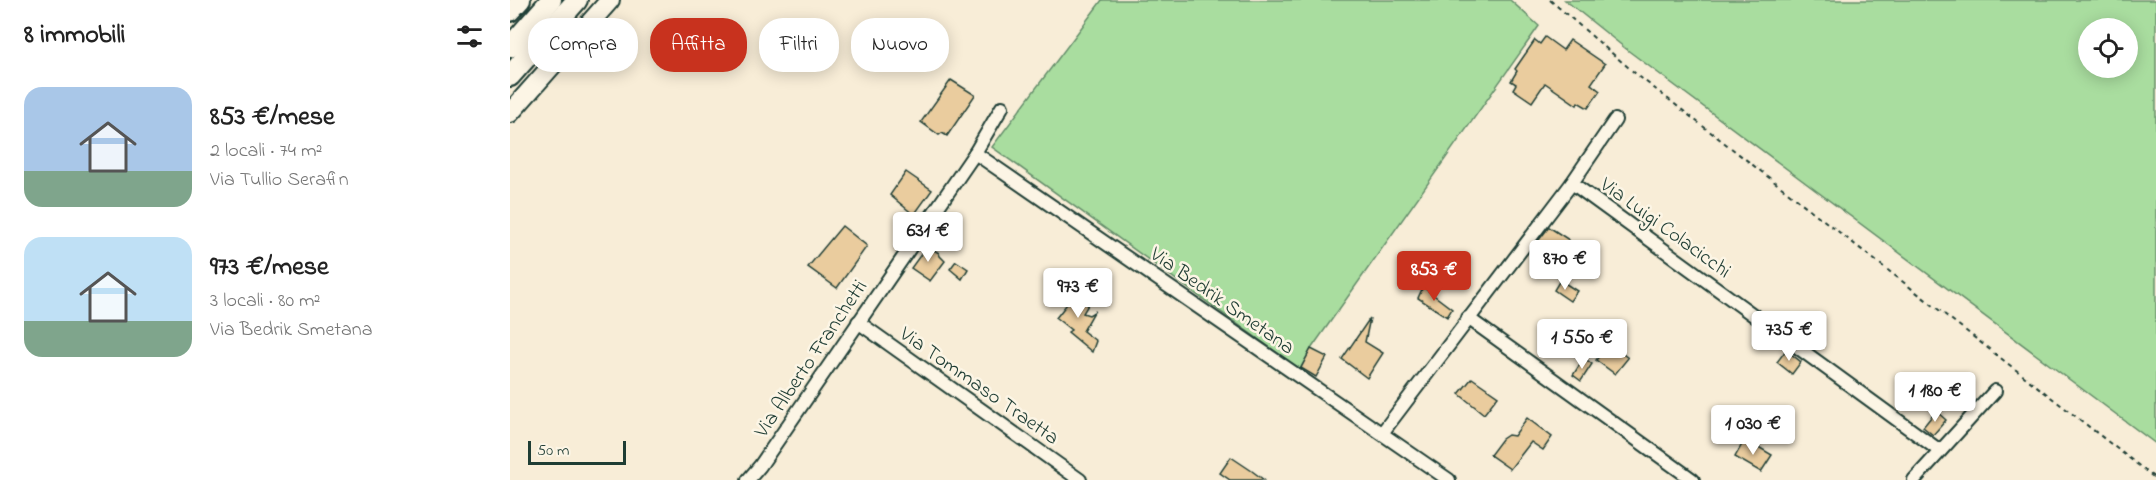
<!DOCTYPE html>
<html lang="it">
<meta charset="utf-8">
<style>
:root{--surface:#fff;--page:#f2f2f2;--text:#222;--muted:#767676;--accent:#c8321e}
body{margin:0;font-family:"Indie Flower",sans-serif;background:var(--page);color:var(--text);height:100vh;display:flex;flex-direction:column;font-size:22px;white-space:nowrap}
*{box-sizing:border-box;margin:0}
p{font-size:20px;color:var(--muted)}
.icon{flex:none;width:33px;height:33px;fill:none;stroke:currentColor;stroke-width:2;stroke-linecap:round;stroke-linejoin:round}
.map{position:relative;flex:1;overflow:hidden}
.side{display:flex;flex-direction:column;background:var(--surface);width:510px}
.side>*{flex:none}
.hud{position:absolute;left:18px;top:18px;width:570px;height:54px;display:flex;gap:12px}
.buttons{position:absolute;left:1568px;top:18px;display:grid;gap:12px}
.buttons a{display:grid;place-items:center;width:60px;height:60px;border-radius:50%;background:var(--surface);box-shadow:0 3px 15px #0003;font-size:30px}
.scale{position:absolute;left:18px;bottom:15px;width:98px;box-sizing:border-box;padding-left:6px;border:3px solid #1f3d34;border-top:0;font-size:16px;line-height:21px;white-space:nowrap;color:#1f3d34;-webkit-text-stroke:4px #fcf5e5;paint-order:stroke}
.price{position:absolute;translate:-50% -51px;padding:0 14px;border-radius:6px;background:#fff;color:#222;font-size:20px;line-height:39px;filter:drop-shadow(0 2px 3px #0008)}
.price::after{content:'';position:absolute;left:50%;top:36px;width:18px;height:14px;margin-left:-9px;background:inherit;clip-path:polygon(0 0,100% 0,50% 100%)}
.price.current{background:var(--accent);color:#fff}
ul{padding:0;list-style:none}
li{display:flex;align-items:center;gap:18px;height:150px;padding:0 24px}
li span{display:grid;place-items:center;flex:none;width:168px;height:120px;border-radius:18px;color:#555}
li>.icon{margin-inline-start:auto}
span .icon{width:72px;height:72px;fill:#fffc;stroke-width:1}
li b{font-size:26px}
h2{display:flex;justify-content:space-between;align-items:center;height:72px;padding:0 24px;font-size:26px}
.pill{padding:0 21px;border-radius:24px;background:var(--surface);box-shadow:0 3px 15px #0003;font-size:21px;line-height:54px}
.pill.current{background:var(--accent);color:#fff}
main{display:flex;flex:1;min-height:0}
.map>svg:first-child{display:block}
.green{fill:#a9dd9f;stroke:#648d6a;stroke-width:1.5;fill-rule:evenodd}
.building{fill:#eacc9e;stroke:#1f3d34;stroke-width:1.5}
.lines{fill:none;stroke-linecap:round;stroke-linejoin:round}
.street-casing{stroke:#1f3d34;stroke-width:16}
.secondary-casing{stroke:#1f3d34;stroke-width:22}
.primary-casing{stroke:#1f3d34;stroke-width:24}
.path{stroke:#1f3d34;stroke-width:2;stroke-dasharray:4.5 4.5;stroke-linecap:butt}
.street{stroke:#fcf5e5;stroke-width:12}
.secondary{stroke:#fcf5e5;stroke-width:18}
.primary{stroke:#fcf5e5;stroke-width:20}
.labels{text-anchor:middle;stroke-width:5;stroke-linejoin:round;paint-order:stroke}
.street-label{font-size:21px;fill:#1f3d34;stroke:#fcf5e5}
</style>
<main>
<section class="side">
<h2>8 immobili<svg class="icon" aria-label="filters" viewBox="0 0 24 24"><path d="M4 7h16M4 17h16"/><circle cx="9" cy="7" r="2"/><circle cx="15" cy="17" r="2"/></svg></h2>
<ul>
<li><span style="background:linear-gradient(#a9c7e8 70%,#7fa58c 0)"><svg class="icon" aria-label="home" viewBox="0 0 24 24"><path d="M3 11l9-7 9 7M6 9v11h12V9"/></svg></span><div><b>853 €/mese</b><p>2 locali · 74 m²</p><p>Via Tullio Serafin</p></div></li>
<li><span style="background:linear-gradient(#bfe0f5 70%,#7fa58c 0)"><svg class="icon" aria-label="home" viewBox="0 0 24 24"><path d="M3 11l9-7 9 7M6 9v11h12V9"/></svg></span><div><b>973 €/mese</b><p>3 locali · 80 m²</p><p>Via Bedrik Smetana</p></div></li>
</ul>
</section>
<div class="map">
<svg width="1646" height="480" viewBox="0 0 1646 480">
<rect width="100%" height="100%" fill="#f8edd7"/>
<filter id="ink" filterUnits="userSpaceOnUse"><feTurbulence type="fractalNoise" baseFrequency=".0167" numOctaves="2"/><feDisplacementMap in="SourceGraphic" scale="12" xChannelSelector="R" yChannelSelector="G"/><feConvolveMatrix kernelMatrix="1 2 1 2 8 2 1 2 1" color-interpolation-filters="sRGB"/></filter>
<g filter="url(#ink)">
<g class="green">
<path d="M592 0H1000L1029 26 801 349 790 369 482 147Z"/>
<path d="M1055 0H1646V444L1120 52ZM1617 28V68H1578V28Z"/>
</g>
<g class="building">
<path d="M1035 37 1053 50 1060 40 1095 64 1081 84 1090 91 1078 108 1068 102 1067 105 1035 83 1022 102 1003 89 1006 84 1001 81 1007 71 1005 69 1025 40 1030 44Z"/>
<path d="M441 80 465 95 437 136 432 133 429 135 411 122Z"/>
<path d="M396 172 422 190 404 215 380 195Z"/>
<path d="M332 226 357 246 327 288 298 267Z"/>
<path d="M1039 227 1059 240 1047 259 1025 245Z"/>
<path d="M417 246 429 253 430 256 435 261 420 281 401 268Z"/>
<path d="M446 261 458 269 452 279 440 269Z"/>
<path d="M1050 280 1067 291 1060 301 1044 290Z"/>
<path d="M913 287 942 309 937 317 908 298Z"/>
<path d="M567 291 581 300 573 313 579 315 584 312 573 331 586 341 582 352 558 332 561 330 546 318Z"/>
<path d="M860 318 855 342 873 353 857 378 832 359Z"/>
<path d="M1099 344 1118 358 1105 374 1086 360Z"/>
<path d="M801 349 817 357 806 377 791 368Z"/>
<path d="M1276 350 1291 362 1282 374 1267 362Z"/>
<path d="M1074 358 1082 364 1071 381 1063 375Z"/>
<path d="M1402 375 1407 379 1411 375 1424 387 1407 406 1395 396 1400 390 1393 385Z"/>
<path d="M962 378 988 396 974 414 949 394Z"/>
<path d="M1426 411 1436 420 1423 435 1413 427Z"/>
<path d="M1017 418 1042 437 1033 450 1021 442 1000 469 980 455 992 439 998 435 1004 436Z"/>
<path d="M1235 439 1262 455 1251 472 1225 457Z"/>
<path d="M721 457 742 471 754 480H720L710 473Z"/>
</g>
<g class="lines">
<g class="street-casing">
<g id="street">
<path d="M465 153 939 480"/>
<path d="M1062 183 1430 451"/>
<path d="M958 318 1183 480"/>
<path d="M348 322 570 480"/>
<path d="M872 433 1062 183 1105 120"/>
<path d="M238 480 250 466 465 153 492 107"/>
<path d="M1404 480 1485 391"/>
</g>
</g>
<g class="secondary-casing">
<g id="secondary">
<path d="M0 12 11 0"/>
<path d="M0 113 100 0"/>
</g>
</g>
<g class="primary-casing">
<g id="primary">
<path d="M0 47 41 0"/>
<path d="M0 76 67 0"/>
</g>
</g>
<path class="path" d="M1040 0 1126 74 1646 479"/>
<use href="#street" class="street"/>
<use href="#secondary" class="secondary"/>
<use href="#primary" class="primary"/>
</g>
</g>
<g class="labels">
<g class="street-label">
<text transform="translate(1156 227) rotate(36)" y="7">Via Luigi Colacicchi</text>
<text transform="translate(713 300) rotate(35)" y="7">Via Bedrik Smetana</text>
<text transform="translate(300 358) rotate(-56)" y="7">Via Alberto Franchetti</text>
<text transform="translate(470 385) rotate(35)" y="7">Via Tommaso Traetta</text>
</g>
</g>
</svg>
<div class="buttons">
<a><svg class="icon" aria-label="locate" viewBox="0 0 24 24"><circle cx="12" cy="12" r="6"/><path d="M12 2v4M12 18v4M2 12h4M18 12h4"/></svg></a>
</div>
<div class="scale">50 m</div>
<b class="price" style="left:418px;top:263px">631 €</b>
<b class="price" style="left:1055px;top:291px">870 €</b>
<b class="price current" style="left:924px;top:302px">853 €</b>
<b class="price" style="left:568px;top:319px">973 €</b>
<b class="price" style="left:1279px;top:362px">735 €</b>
<b class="price" style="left:1072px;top:370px">1 550 €</b>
<b class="price" style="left:1425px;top:423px">1 180 €</b>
<b class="price" style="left:1243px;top:456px">1 030 €</b>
<div class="hud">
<a class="pill">Compra</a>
<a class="pill current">Affitta</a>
<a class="pill">Filtri</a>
<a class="pill">Nuovo</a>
</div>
</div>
</main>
